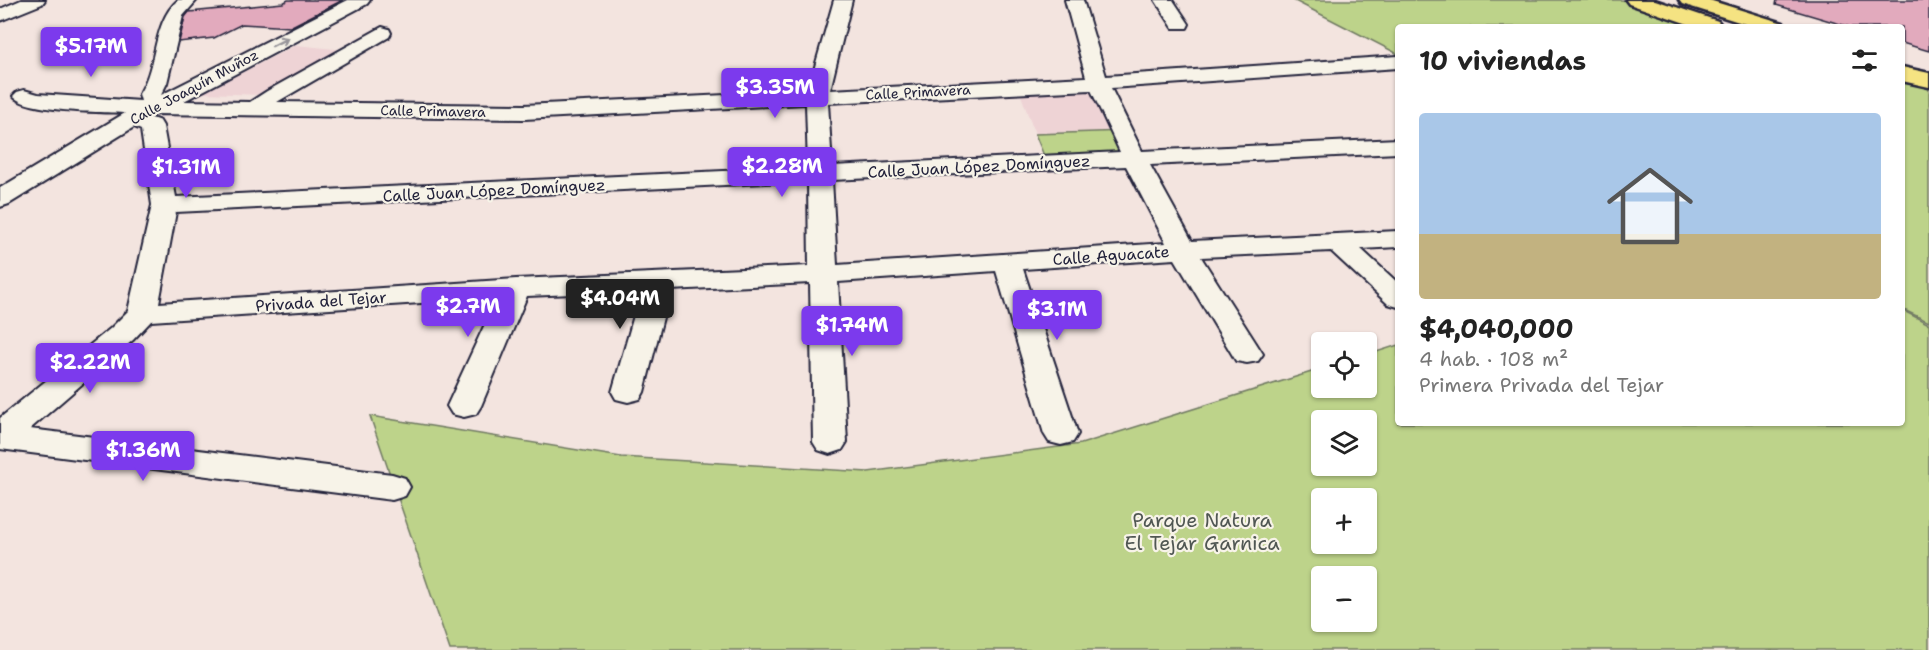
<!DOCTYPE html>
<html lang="es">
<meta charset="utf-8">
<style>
:root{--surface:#fff;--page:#f6f6f6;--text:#222;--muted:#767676;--accent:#7c3aed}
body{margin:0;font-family:"Shantell Sans",sans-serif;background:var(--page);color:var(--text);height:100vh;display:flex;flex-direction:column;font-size:22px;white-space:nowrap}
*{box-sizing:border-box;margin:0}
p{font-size:20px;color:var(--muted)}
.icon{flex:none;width:33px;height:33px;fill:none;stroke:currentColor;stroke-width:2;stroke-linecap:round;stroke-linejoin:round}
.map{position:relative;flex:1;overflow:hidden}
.panel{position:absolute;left:1395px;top:24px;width:510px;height:402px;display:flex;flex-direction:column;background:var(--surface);border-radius:6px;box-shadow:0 2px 4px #0004}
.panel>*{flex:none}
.controls{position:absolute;left:1311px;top:332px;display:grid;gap:12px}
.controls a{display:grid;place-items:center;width:66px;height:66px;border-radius:6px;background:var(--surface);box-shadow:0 2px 4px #0004;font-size:30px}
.price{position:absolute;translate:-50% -51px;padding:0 14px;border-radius:6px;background:var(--accent);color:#fff;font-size:20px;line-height:39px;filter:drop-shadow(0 2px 3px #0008)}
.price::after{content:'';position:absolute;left:50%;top:36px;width:18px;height:14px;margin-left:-9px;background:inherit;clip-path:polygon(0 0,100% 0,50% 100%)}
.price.selected{background:#222;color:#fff}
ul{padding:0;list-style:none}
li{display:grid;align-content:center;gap:12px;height:318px;padding:0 24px}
li span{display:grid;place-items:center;height:186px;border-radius:6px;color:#555}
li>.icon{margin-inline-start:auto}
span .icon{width:108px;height:108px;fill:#fffc;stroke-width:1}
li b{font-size:26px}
h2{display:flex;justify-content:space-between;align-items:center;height:72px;padding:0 24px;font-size:26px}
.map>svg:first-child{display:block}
.built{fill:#eed3d5}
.green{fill:#bdd38a;stroke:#707a62;stroke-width:1.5;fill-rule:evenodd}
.building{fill:#e2aabd;stroke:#22223b;stroke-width:1.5}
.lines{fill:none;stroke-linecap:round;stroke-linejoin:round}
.minor-casing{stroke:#22223b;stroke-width:4}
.highway-casing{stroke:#22223b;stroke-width:5}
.minor{fill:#f7f3e8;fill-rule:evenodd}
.highway{fill:#f5e382;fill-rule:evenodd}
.oneway{stroke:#97959a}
.labels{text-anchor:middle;stroke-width:4.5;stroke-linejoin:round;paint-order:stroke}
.far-street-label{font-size:14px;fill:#22223b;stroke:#f7f3e8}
.street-label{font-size:16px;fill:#22223b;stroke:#f7f3e8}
.near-park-label{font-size:20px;fill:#505753;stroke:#f7f3e8}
</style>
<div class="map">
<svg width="1929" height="650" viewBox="0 0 1929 650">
<rect width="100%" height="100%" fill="#f3e4df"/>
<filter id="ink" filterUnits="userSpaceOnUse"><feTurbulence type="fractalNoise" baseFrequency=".0167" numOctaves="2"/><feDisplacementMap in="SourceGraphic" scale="12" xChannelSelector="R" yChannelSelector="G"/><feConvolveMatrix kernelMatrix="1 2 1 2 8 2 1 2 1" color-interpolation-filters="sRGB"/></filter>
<g filter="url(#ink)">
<g class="built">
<path d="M296 45 345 50 265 95 202 93Z"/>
<path d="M1103 82 1126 131 1035 134 1018 87Z"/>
</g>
<g class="green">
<path d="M1293 0H1623L1702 27H1398V54Z"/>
<path d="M1902 80 1929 86V322L1902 309Z"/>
<path d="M1126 131 1136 153 1045 158 1035 134Z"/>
<path d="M1902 310 1929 324V650H450L370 416 621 457 868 472 1081 444 1321 369 1322 387H1366L1367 355 1398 345V423H1902ZM1322 420H1366V465H1322ZM1322 498H1366V543H1322ZM1322 576H1366V621H1322Z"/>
</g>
<g class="building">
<path d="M288 0H343L290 27 242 24 214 38 179 42 185 17 189 12 283 3Z"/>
<path d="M1777 0H1929V51L1902 43V27H1850L1776 5Z"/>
</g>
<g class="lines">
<g class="minor-casing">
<g id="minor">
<path d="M21 0H45L42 4 0 21V9Z"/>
<path d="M178 0H197L183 16 167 83 161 95 348 0H370L367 4 184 101 250 102 267 91 382 27 389 29 391 33 389 37 277 102 524 105 808 91 834 0H852L830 90 1086 77 1065 0H1083L1106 76 1398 56V68L1111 88 1142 151 1398 139V153L1150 165 1192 241 1398 231V247L1361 249 1398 283V307L1388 304 1331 251 1201 257 1263 354 1258 361 1247 363 1236 361 1175 259 1023 269 1078 434 1073 442 1061 445 1049 442 1044 434 996 271 838 282 847 442 842 450 830 454 818 450 813 442 810 283 670 290 644 392 640 399 628 402 616 399 612 392 641 291 527 296 481 406 476 414 464 417 452 414 447 406 497 298 151 321 133 340 30 429 392 474 405 478 410 487 405 496 392 500 0 449V418L111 328 128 311 152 205 141 130 134 127 9 204 0 207V188L125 113C103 112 25 112 13 96L17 92 24 90 38 94 141 101 139 94C158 66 152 22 178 0ZM1091 90 1120 152 832 166 828 103ZM806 104 808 167 176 197 163 126 160 121 149 117 155 114 524 119ZM1126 166 1166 243 837 265 832 180ZM808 181 809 266 516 279 159 303 176 212Z"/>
<path d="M1155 0H1173L1189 24 1187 28H1173Z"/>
</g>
</g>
<g class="highway-casing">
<g id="highway">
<path d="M1626 0H1655L1718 21 1721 25 1720 27H1697L1629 4Z"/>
<path d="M1679 0H1709L1783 23 1786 27H1755L1682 4Z"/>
<path d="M1902 67 1929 73V87L1902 81Z"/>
</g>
</g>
<use href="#minor" class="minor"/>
<use href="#highway" class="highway"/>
</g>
<defs><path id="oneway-shaft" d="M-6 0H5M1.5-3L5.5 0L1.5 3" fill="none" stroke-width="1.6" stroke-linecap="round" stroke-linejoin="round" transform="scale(1.5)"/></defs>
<use class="oneway" href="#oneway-shaft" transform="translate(280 42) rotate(-27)"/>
</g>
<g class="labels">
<g class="far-street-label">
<text transform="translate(194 87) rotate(-28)" y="5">Calle Joaquín Muñoz</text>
<text transform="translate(918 92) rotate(-3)" y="5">Calle Primavera</text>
<text transform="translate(433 111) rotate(1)" y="5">Calle Primavera</text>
</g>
<g class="street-label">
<text transform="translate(979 166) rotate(-3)" y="6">Calle Juan López Domínguez</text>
<text transform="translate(494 190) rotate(-3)" y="6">Calle Juan López Domínguez</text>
<text transform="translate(1111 255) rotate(-4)" y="6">Calle Aguacate</text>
<text transform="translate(321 301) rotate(-4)" y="6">Privada del Tejar</text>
</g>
<g class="near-park-label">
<text x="1202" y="527">Parque Natura<tspan x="1202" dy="23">El Tejar Garnica</tspan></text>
</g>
</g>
</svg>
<div class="controls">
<a><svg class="icon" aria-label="locate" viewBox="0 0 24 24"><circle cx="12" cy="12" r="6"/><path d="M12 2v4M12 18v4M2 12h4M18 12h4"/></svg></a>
<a><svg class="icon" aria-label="layers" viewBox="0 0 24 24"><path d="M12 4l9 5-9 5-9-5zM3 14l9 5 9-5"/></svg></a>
<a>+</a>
<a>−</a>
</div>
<b class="price" style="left:91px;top:78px">$5.17M</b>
<b class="price" style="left:775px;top:119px">$3.35M</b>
<b class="price" style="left:782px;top:198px">$2.28M</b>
<b class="price" style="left:186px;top:199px">$1.31M</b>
<b class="price selected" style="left:620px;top:330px">$4.04M</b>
<b class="price" style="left:468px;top:338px">$2.7M</b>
<b class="price" style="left:1057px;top:341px">$3.1M</b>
<b class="price" style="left:852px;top:357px">$1.74M</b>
<b class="price" style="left:90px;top:394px">$2.22M</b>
<b class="price" style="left:143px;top:482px">$1.36M</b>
<section class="panel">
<h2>10 viviendas<svg class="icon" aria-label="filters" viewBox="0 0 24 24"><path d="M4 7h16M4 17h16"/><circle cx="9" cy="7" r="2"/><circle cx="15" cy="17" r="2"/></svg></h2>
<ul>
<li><span style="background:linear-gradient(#a9c7e8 65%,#c2b280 0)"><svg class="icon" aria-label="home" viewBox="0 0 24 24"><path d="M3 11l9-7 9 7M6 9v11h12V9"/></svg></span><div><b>$4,040,000</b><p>4 hab. · 108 m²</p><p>Primera Privada del Tejar</p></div></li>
</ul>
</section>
</div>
